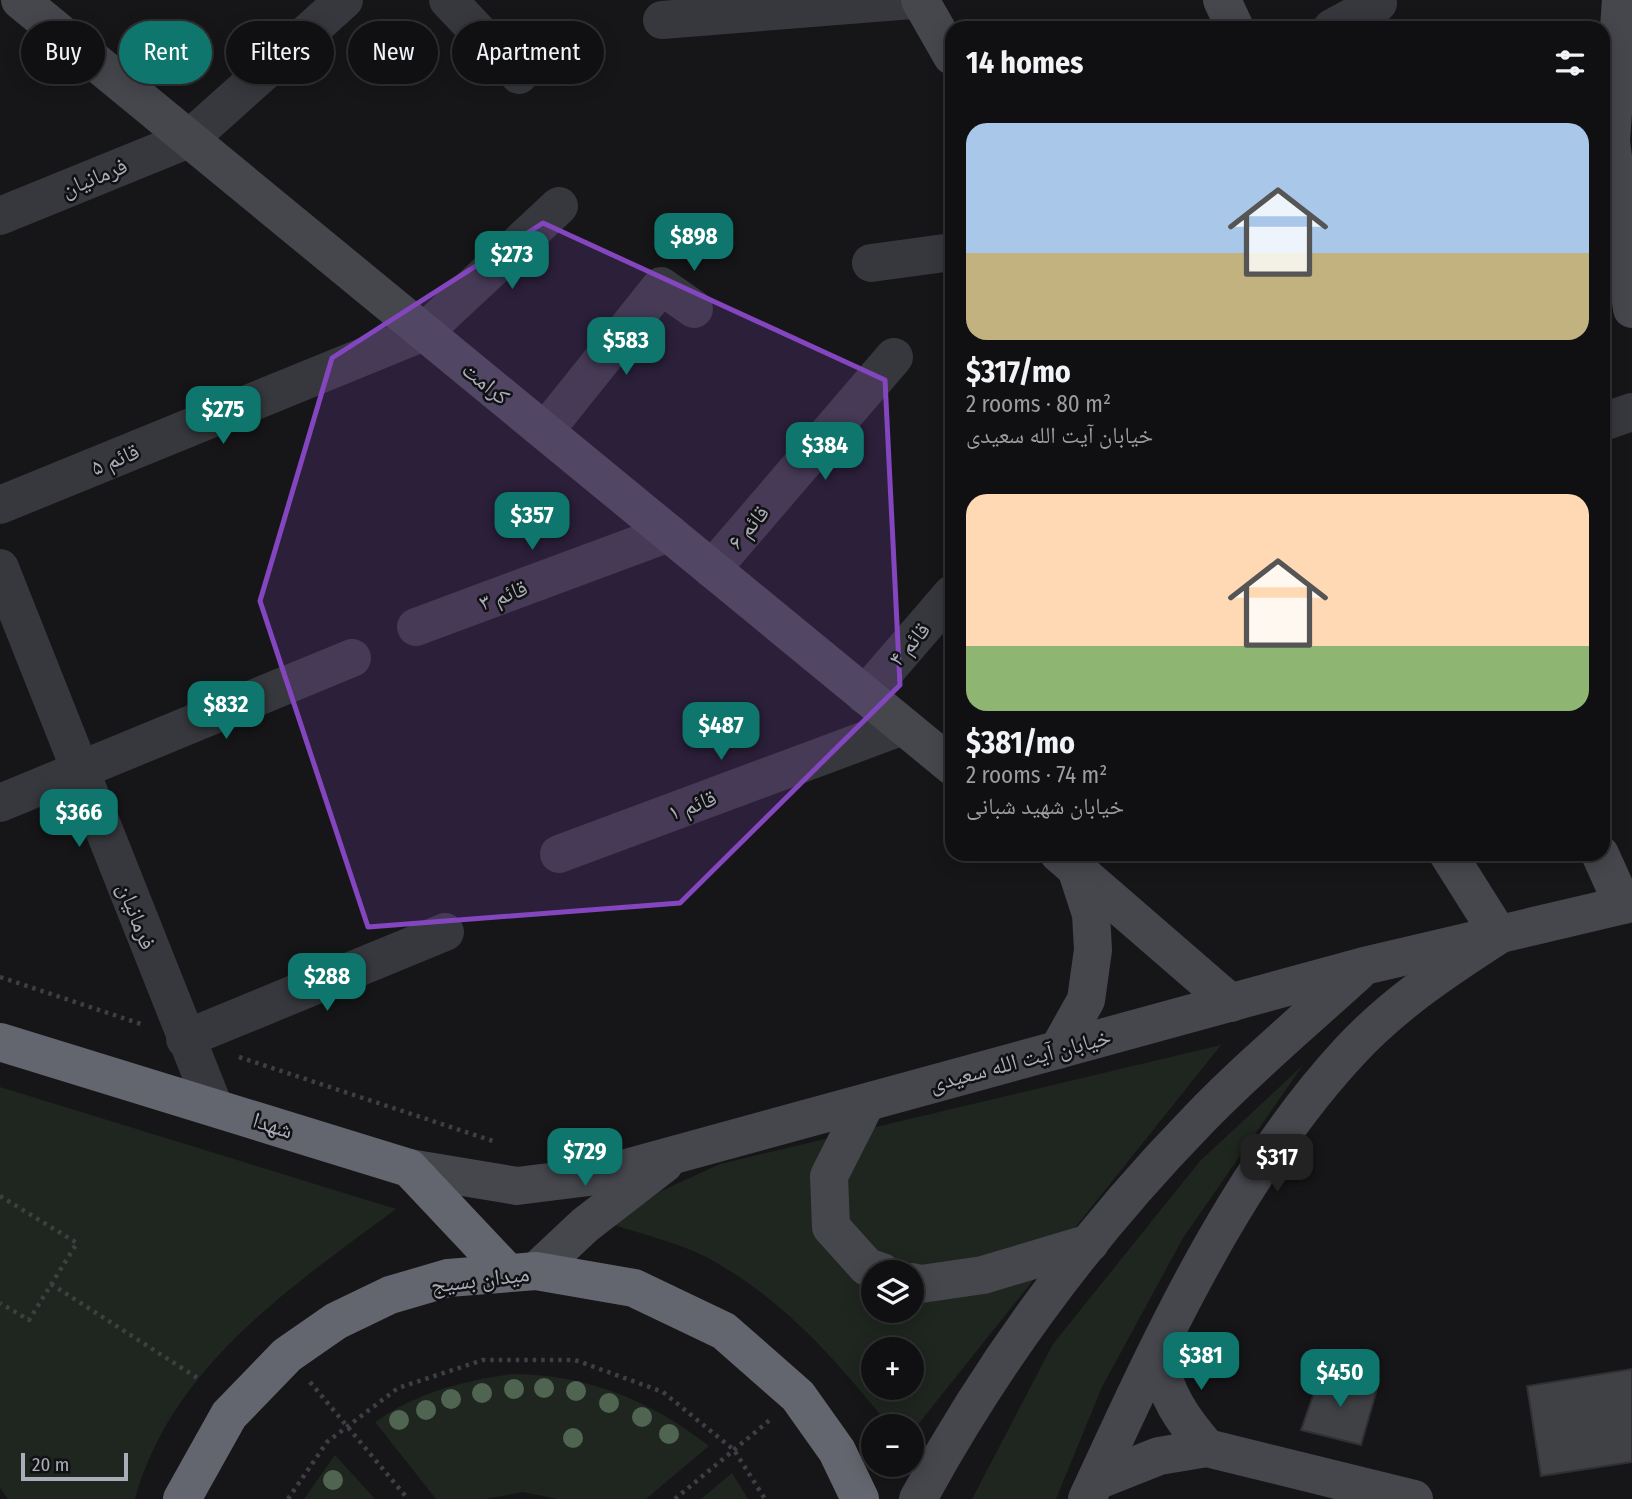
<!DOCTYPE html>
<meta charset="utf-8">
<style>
:root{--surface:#101012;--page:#19191b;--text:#f1f3f6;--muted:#9c9d9f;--line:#303032;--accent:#0f766e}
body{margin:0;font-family:"Fira Sans Condensed","Noto Naskh Arabic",sans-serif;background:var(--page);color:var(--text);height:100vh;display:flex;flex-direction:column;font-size:26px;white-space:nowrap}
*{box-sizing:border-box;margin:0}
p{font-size:23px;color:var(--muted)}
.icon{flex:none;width:38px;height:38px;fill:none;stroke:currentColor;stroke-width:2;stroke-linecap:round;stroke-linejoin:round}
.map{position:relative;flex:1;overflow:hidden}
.sheet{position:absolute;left:945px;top:21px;width:665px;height:840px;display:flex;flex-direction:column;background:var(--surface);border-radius:21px;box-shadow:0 4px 18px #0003,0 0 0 2px var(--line)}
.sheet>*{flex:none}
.guide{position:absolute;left:21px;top:21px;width:665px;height:63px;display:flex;gap:14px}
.buttons{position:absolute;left:861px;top:1260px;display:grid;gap:14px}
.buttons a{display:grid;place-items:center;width:63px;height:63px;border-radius:50%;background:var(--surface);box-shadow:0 4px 18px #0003,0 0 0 2px var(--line);font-size:35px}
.scale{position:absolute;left:21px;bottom:18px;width:107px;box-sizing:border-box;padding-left:7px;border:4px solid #a8adb8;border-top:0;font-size:19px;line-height:24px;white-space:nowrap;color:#a8adb8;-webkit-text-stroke:5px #111113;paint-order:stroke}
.price{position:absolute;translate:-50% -60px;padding:0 16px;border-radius:14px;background:var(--accent);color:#fff;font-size:23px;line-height:46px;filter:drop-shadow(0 2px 4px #0008)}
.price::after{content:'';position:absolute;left:50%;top:42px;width:21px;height:16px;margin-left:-10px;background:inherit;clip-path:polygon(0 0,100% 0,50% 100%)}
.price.current{background:#222;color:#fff}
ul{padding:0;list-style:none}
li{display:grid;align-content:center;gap:14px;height:371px;padding:0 21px}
li span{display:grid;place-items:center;height:217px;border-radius:21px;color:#555}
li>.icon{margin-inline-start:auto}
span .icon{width:126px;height:126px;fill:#fffc;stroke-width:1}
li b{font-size:30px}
h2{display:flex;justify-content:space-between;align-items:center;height:84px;padding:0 21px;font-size:30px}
.tag{padding:0 24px;border-radius:32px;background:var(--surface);box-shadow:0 4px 18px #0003,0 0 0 2px var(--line);font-size:24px;line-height:63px}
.tag.current{background:var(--accent);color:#fff}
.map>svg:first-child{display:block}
.green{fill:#1e261f;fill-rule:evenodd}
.building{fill:#404145;stroke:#303034;stroke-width:2}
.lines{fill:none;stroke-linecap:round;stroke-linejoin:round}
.path{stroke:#3d3f44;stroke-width:4.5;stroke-dasharray:3.5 5;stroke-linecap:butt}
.street{stroke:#37383d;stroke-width:38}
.secondary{stroke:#45474d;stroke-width:38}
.highway{stroke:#63666e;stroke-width:38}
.tree{fill:#506452}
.marked{fill:#8446be;fill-opacity:0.2;stroke:#8446be;stroke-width:5;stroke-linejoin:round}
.labels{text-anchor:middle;stroke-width:5;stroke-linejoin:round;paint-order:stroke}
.street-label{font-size:23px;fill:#a8adb8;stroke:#111113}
</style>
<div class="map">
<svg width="1632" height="1499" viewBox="0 0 1632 1499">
<rect width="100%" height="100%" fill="#161618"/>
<g class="green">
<path d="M1221 1045 912 1432V1426H890C835 1360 787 1302 710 1259 681 1243 631 1231 598 1220L720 1164ZM873 1272H912V1311H873ZM873 1349H912V1388H873Z"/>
<path d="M1303 1065 1183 1238 1102 1387 1056 1499H972L1053 1344 1200 1161Z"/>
<path d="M0 1087 396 1209C291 1287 172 1366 135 1499H8L0 1488Z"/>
<path d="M511 1374C586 1374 650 1400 709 1446L646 1499H558L523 1492 485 1499H436L375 1422C416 1393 461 1381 511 1374Z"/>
<path d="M335 1455 375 1499H304Z"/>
<path d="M732 1473 748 1499H701Z"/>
</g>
<g class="building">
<path d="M1632 1369V1462L1541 1476 1527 1386Z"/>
<path d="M1321 1373 1377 1389 1361 1445 1301 1430Z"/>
</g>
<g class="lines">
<g class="path">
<path d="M0 977 141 1024"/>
<path d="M239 1057 496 1142"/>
<path d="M0 1196 77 1243 29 1320 0 1303"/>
<path d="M51 1284 199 1379"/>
<path d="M310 1382 408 1499"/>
<path d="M288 1499 327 1442 398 1388 483 1360H575L663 1392 734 1450 765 1499"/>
<path d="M675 1499 771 1419"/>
</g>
<g class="street">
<path d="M448 0 519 75"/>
<path d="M662 20 912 0"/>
<path d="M1332 28 1378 3"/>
<path d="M0 216 189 139 344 0"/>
<path d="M871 263 952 252"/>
<path d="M1603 422 1632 412"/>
<path d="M545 431 661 286 694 309"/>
<path d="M0 505 424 332 559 206"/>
<path d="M0 568 214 1107"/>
<path d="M712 569 894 357"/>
<path d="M416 627 669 533"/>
<path d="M865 695 952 594"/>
<path d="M0 803 352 658"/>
<path d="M559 854 903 726"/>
<path d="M185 1039 445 932"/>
</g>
<g class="secondary">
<path d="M20 0 952 766"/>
<path d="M920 0 952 56"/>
<path d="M1222 0 1235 28"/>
<path d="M1621 0 1611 141 1632 309"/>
<path d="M1059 854 1231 1003"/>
<path d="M1600 854 1623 905"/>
<path d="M1058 1050 1086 1000 1093 950 1091 914 1076 868"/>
<path d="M866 1103 829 1176 831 1227 867 1267 882 1272"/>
<path d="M409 1168 517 1186 597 1176 1364 966 1632 903"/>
<path d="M536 1271 585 1225 664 1164"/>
<path d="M912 1282 921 1284 983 1275 1090 1243"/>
<path d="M1157 1356C1167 1396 1180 1417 1207 1448"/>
<path d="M1096 1481 1159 1456 1207 1448 1414 1499"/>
<path d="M918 1499C993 1361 1088 1233 1198 1120 1248 1068 1304 1021 1358 972"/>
<path d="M1087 1499C1157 1347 1235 1175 1349 1052 1392 1005 1446 969 1499 935L1448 854"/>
</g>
<g class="highway">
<path d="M0 1042 409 1168 507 1272"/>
<path d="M182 1499 229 1415 287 1355 336 1321 390 1295 448 1278 536 1271 634 1288 724 1331 798 1396 837 1451 860 1499"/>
</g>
</g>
<g class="tree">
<circle cx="544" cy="1388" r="10"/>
<circle cx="514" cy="1389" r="10"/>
<circle cx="576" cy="1391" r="10"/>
<circle cx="482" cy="1393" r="10"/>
<circle cx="451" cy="1399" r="10"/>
<circle cx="609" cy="1403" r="10"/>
<circle cx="426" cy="1410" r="10"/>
<circle cx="642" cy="1417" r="10"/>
<circle cx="399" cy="1420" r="10"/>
<circle cx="669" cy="1434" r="10"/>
<circle cx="573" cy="1438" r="10"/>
<circle cx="333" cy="1480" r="10"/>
</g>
<path class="marked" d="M543 223 885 380 900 685 680 903 368 927 260 601 332 358Z"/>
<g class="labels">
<g class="street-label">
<text transform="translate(94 177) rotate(-22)" y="8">فرمانیان</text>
<text transform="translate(486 383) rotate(39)" y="8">کرامت</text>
<text transform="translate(115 459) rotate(-22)" y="8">قائم ۵</text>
<text transform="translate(748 527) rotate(-49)" y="8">قائم ۶</text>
<text transform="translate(503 595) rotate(-20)" y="8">قائم ۳</text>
<text transform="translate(909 644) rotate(-49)" y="8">قائم ۴</text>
<text transform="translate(692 805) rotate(-20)" y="8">قائم ۱</text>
<text transform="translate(137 916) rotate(69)" y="8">فرمانیان</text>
<text transform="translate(1020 1060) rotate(-15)" y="8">خیابان آیت الله سعیدی</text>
<text transform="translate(273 1125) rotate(18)" y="8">شهدا</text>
<text transform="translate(480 1279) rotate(-7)" y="8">میدان بسیج</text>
</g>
</g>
</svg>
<div class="buttons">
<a><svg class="icon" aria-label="layers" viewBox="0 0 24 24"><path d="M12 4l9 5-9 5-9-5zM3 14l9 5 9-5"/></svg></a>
<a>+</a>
<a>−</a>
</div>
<div class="scale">20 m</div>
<b class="price" style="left:694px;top:273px">$898</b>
<b class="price" style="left:512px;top:291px">$273</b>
<b class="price" style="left:626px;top:377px">$583</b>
<b class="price" style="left:223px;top:446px">$275</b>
<b class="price" style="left:825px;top:482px">$384</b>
<b class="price" style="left:532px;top:552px">$357</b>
<b class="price" style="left:226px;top:741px">$832</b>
<b class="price" style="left:721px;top:762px">$487</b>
<b class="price" style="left:79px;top:849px">$366</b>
<b class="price" style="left:327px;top:1013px">$288</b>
<b class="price" style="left:585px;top:1188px">$729</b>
<b class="price current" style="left:1277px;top:1194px">$317</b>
<b class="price" style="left:1201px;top:1392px">$381</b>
<b class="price" style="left:1340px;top:1409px">$450</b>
<div class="guide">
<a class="tag">Buy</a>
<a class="tag current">Rent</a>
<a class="tag">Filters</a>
<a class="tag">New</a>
<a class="tag">Apartment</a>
</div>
<section class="sheet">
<h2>14 homes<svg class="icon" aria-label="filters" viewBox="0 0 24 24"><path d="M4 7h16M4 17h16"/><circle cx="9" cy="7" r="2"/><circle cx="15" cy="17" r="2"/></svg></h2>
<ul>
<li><span style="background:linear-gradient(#a9c7e8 60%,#c2b280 0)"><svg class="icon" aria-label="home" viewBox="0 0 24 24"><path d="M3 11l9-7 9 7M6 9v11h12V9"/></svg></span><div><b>$317/mo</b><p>2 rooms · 80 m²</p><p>خیابان آیت الله سعیدی</p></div></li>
<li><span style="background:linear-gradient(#ffd9b3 70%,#8fb573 0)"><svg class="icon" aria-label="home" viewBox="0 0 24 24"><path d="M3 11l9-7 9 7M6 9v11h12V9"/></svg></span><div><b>$381/mo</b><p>2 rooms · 74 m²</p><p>خیابان شهید شبانی</p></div></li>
</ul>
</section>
</div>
